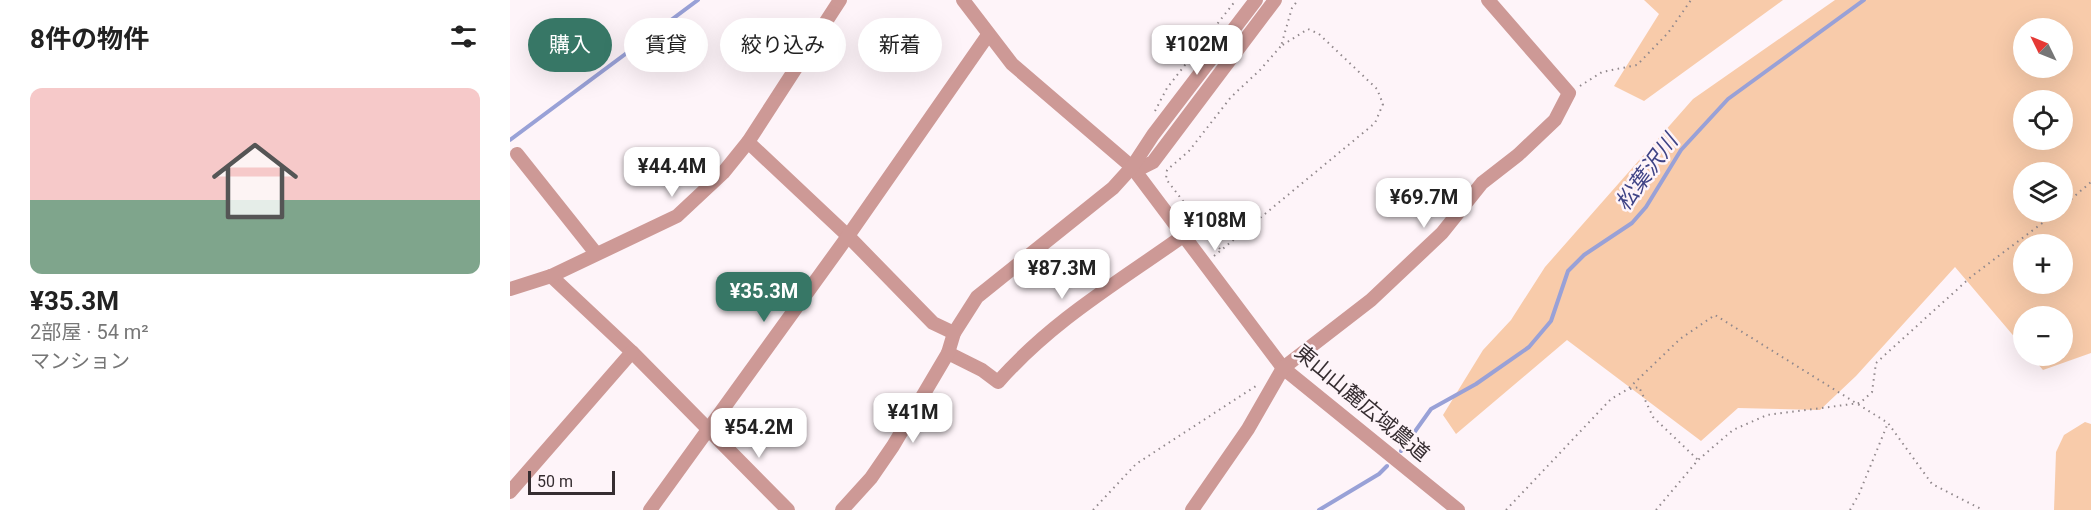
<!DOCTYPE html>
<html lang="ja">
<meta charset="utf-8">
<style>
:root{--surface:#fff;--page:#f2f2f2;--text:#222;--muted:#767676;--line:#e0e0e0;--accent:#377766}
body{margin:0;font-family:Roboto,"Noto Sans JP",sans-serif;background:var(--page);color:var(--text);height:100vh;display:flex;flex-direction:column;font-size:22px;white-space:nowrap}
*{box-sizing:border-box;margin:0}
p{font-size:20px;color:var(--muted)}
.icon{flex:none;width:33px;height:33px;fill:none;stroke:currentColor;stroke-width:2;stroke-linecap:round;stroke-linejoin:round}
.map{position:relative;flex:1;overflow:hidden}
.details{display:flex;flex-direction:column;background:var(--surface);width:510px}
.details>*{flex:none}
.hud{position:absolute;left:18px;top:18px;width:570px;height:54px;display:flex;gap:12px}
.needle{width:39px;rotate:313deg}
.buttons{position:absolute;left:1503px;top:18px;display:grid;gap:12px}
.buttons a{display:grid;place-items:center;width:60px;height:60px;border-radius:50%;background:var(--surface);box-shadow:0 6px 24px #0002;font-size:30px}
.scale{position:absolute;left:18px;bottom:15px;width:87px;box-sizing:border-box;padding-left:6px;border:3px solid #362d31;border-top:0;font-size:16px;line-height:21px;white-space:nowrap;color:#362d31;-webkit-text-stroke:4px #fef4f9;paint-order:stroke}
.price{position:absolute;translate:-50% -51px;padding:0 14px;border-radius:12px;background:#fff;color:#222;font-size:20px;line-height:39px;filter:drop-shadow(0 2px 3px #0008)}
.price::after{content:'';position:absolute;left:50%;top:36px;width:18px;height:14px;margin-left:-9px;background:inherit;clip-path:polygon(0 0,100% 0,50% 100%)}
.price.current{background:var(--accent);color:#fff}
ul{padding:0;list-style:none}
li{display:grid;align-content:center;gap:12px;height:318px;padding:0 30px}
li+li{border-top:2px solid var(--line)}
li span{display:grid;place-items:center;height:186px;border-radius:12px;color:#555}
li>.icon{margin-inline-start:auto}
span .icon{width:108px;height:108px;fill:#fffc;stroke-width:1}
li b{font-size:26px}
h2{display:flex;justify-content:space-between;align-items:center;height:72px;padding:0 30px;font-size:26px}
.chip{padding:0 21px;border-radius:27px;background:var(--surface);box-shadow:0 6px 24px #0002;font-size:21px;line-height:54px}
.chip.current{background:var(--accent);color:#fff}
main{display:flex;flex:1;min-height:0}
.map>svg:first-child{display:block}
.green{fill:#f8cbaa;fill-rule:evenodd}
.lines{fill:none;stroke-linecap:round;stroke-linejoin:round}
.stream{stroke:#99a1d7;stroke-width:4}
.path{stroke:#91888c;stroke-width:2;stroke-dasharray:1.5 4.5;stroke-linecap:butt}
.minor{stroke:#cd9996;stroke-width:14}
.labels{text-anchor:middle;stroke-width:5;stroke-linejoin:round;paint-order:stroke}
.street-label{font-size:21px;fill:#362d31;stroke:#fef4f9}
.water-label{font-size:22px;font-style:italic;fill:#3f4385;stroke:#fef4f9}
</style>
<main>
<section class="details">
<h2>8件の物件<svg class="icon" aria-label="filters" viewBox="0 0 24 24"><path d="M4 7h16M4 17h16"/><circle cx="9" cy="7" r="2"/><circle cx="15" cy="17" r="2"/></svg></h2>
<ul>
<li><span style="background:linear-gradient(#f6c9c9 60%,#7fa58c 0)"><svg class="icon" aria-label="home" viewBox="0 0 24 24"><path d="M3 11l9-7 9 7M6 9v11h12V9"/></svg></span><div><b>¥35.3M</b><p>2部屋 · 54 m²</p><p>マンション</p></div></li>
</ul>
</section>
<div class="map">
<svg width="1581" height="510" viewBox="0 0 1581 510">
<rect width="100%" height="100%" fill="#fef4f9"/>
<g class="green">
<path d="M1134 0H1273L1134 101 1104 86 1149 14Z"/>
<path d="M1325 0H1581V353L1533 370 1521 356H1552V316H1514L1513 347 1445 267 1346 376 1310 410 1228 408 1191 441 1057 340 946 434 933 415 973 350 1001 320 1035 267 1183 99ZM1514 28H1552V68H1514ZM1514 100H1552V140H1514ZM1552 172V212H1514V172ZM1514 244H1552V284H1514Z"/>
<path d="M1575 422 1581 424V510H1544L1546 452 1554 435Z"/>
</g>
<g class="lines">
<g class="stream">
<path d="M0 140 188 0"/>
<path d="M891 451 921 409 966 384 1019 347 1041 321 1058 271 1074 255 1122 223 1136 207 1171 150 1218 99 1354 0"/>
<path d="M809 510 869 474 877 466"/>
</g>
<g class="path">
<path d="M1070 86 1092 72 1127 65 1158 33 1181 0"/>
<path d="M645 111 657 88 726 0"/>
<path d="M1552 207 1581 182"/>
<path d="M710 249 656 179 657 170 679 151 721 97 750 70 771 46"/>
<path d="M704 256 865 123 873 104 867 89 809 34 798 29 771 46 782 8 788 0"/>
<path d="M1120 389 1129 387 1143 417 1188 460"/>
<path d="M583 510 626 464 749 384"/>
<path d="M996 510 1101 399 1118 389 1170 339 1205 315 1378 423 1422 484 1473 510"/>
<path d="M1146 510 1188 460 1223 430 1257 415 1350 403 1362 392 1366 363 1462 276 1547 212"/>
<path d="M1340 510 1349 494 1378 423"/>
</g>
<g class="minor">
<path d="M453 0 502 64 622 167 773 368 948 510"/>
<path d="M238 142 338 236 423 323 444 333"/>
<path d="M7 154 85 252"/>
<path d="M625 171 643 162 765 0"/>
<path d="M41 276 122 352 278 510"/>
<path d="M0 289 41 276 167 216 213 173 238 142 330 0"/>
<path d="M438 353 472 370 488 382C543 320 607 283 673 236"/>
<path d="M0 492 122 352"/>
<path d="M140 510 338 236 478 35"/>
<path d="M332 510 361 478 383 446 438 353 444 333 467 297 603 188 622 167 643 135 746 0"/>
<path d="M682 510 738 429 773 368 861 300 932 233 972 183 1008 155 1045 120 1059 93 978 0"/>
</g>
</g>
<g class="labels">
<g class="street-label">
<text transform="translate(852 403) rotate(40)" y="7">東山山麓広域農道</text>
</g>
<g class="water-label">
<text transform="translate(1136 172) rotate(-54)" y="8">松葉沢川</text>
</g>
</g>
</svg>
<div class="buttons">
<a><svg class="needle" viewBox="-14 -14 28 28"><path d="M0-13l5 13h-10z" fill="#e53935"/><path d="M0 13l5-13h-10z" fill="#767676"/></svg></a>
<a><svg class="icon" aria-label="locate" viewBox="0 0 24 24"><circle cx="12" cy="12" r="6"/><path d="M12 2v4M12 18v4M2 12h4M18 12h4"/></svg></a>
<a><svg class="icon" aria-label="layers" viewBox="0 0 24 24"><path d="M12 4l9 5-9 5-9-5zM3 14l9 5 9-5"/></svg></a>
<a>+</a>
<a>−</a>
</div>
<div class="scale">50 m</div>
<b class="price" style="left:687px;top:76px">¥102M</b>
<b class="price" style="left:162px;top:198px">¥44.4M</b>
<b class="price" style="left:914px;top:229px">¥69.7M</b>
<b class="price" style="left:705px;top:252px">¥108M</b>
<b class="price" style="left:552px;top:300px">¥87.3M</b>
<b class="price current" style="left:254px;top:323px">¥35.3M</b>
<b class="price" style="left:403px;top:444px">¥41M</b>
<b class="price" style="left:249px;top:459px">¥54.2M</b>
<div class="hud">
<a class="chip current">購入</a>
<a class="chip">賃貸</a>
<a class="chip">絞り込み</a>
<a class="chip">新着</a>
</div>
</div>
</main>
